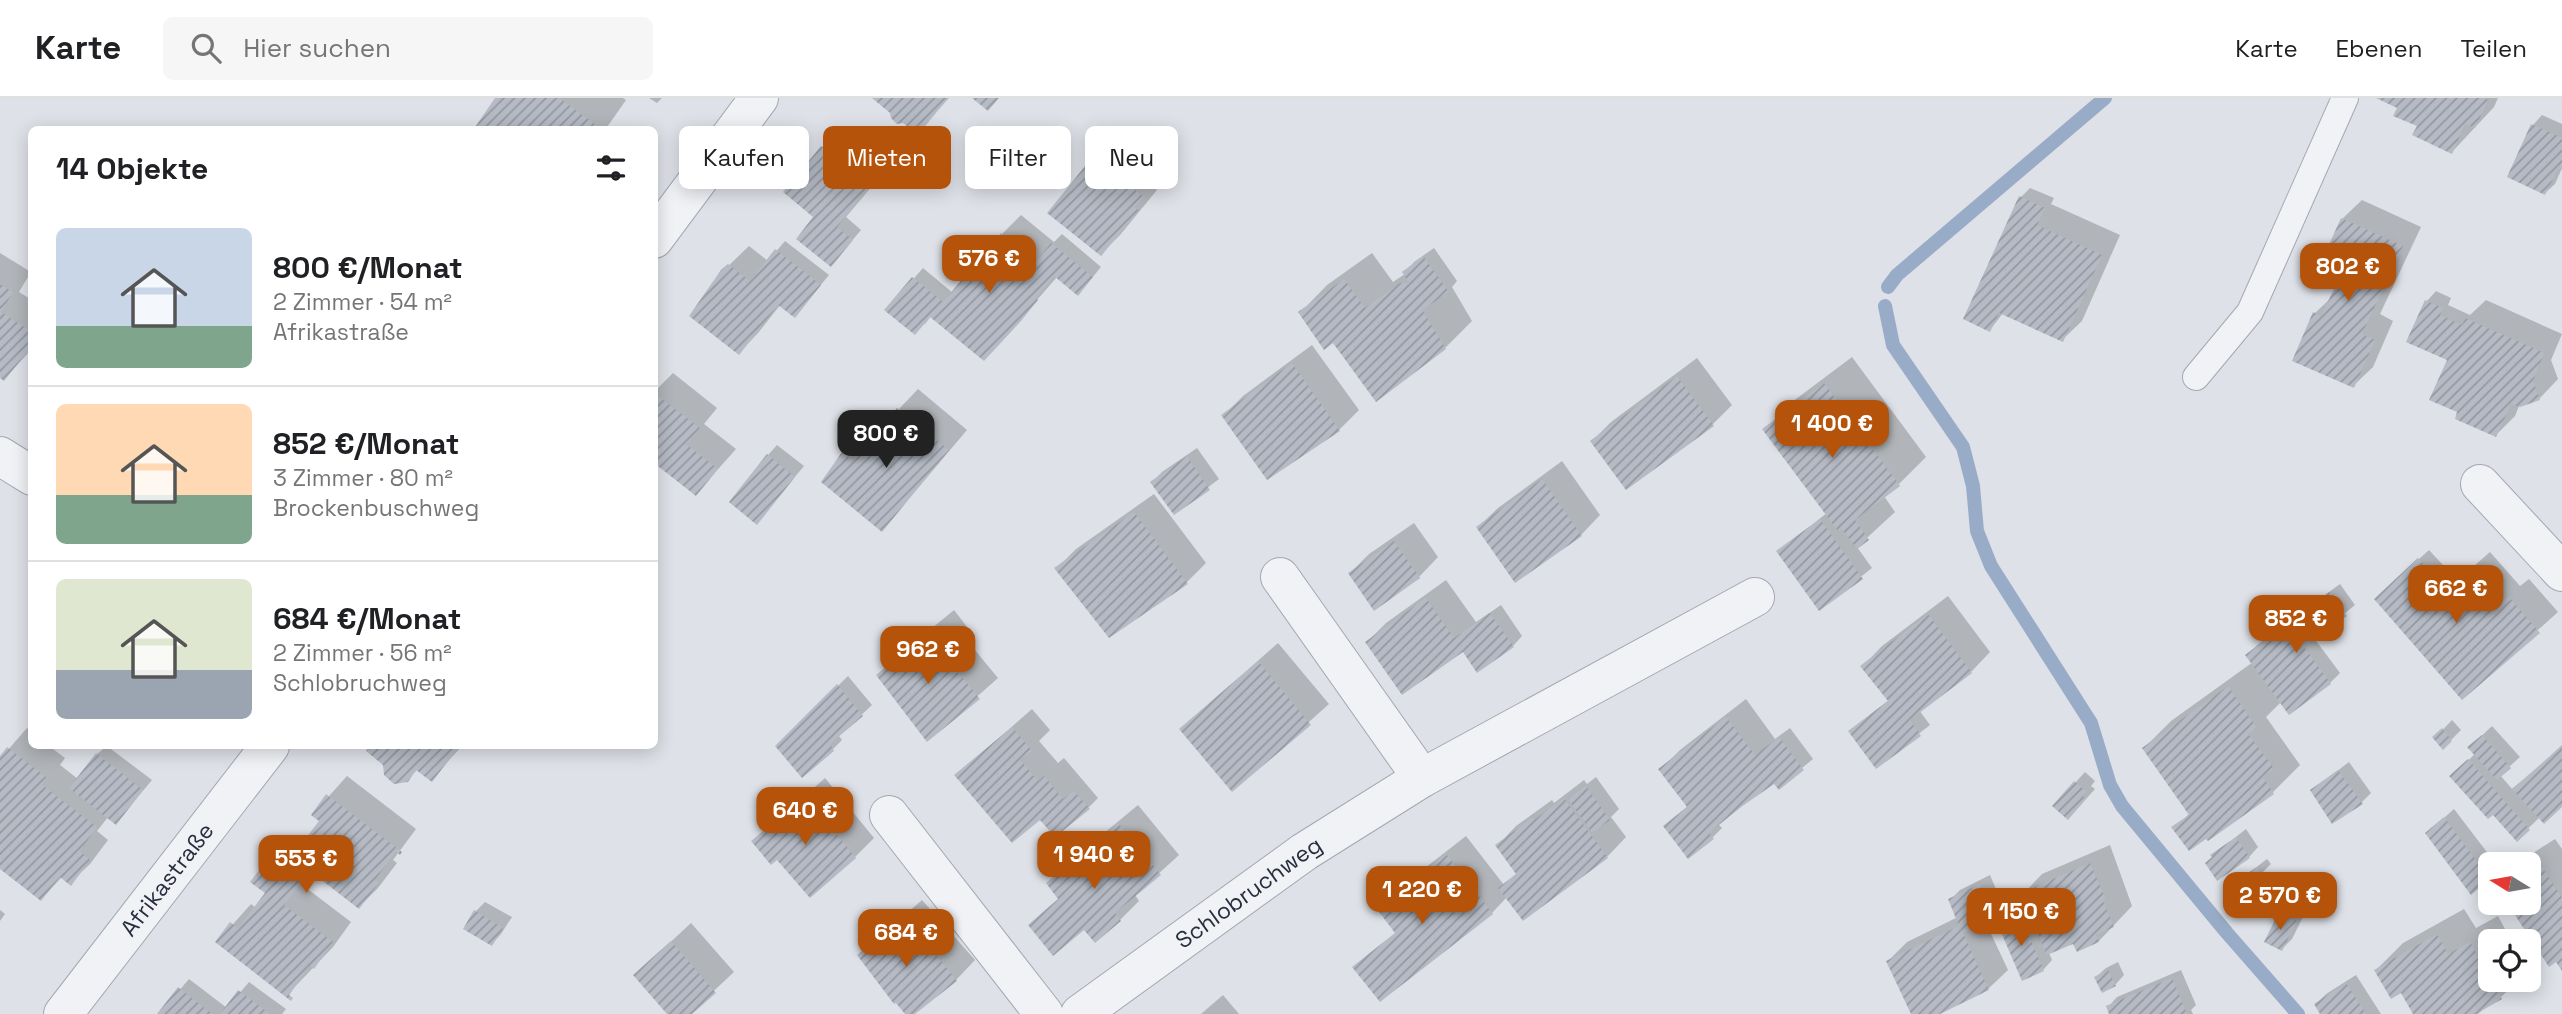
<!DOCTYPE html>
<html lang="de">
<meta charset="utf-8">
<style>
:root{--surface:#fff;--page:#f6f6f6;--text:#202124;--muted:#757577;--line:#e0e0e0;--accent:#b45309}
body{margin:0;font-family:"Space Grotesk",sans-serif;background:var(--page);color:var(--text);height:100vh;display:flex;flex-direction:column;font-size:26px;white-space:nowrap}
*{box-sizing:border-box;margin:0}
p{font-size:23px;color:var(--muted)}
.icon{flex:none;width:38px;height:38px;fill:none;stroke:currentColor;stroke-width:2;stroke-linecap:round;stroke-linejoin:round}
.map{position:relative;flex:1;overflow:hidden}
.sheet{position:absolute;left:28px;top:28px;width:630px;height:623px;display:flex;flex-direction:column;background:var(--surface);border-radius:10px;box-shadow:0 4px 18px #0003}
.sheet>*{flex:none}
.banner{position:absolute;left:679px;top:28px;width:665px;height:63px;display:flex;gap:14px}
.needle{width:46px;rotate:281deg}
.controls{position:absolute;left:2478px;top:754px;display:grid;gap:14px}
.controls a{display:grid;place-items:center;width:63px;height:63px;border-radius:10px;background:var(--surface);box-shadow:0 4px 18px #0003;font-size:35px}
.price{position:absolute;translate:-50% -60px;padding:0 16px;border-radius:14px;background:var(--accent);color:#fff;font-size:23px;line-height:46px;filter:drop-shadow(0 2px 4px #0008)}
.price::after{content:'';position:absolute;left:50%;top:42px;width:21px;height:16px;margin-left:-10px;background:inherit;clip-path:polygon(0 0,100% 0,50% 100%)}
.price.active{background:#222;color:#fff}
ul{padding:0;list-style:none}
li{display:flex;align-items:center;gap:21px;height:175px;padding:0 28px}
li+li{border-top:2px solid var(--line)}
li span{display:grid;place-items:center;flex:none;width:196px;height:140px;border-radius:10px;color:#555}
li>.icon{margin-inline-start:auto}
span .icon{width:84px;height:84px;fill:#fffc;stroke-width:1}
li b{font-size:30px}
h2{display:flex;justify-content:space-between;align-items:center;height:84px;padding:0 28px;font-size:30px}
.chip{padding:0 24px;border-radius:10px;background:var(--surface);box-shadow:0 4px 18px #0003;font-size:24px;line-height:63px}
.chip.active{background:var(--accent);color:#fff}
header{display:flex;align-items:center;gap:42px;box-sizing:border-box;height:98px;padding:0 35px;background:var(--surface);border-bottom:2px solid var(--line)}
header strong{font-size:33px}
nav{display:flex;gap:38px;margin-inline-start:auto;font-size:24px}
.search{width:490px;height:63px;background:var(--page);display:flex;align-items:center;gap:18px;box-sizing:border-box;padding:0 24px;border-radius:10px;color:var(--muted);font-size:26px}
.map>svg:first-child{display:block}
.shadow{fill:#0003}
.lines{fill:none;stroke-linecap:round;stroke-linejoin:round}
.stream{stroke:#99acc7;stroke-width:14}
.building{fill:url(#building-hatch)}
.lane-casing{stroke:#a3a8b1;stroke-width:28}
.street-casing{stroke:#a3a8b1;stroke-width:40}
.lane{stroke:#f0f2f6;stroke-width:26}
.street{stroke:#f0f2f6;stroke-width:38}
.labels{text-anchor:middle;stroke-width:5;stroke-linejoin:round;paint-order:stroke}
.street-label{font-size:23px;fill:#272e3e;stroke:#edf0f5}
</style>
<header>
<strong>Karte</strong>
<div class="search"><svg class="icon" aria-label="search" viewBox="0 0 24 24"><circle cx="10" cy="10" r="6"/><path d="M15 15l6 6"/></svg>Hier suchen</div>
<nav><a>Karte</a><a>Ebenen</a><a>Teilen</a></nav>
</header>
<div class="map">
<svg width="2562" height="916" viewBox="0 0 2562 916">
<defs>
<pattern id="building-hatch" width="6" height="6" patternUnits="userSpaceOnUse" patternTransform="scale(1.75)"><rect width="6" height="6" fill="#b5bac4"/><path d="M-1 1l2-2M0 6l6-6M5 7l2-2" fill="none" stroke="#9398a1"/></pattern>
</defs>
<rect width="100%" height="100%" fill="#dee1e7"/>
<g class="shadow">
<path d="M498 0H623L626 2 605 32H475Z"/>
<path d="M649 0H662L657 5Z"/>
<path d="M875 0H949L917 35Z"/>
<path d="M2380 0H2498L2494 9 2452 54 2419 28 2403 2Z"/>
<path d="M2542 17 2562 26V70L2555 86 2545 95 2509 78 2533 27Z"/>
<path d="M842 30 889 68 846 119 861 132 840 157 816 119 786 94 822 49Z"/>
<path d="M1011 38 1035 52 1018 74 1002 48Z"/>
<path d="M1106 50 1157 92 1120 137 1101 156 1049 115 1087 69Z"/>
<path d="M2030 90 2054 100 2051 106 2120 137 2082 223 2062 242 2003 215 1990 232 2021 99Z"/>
<path d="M2362 102 2421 129 2380 216 2393 223 2373 269 2353 288 2315 215 2333 198 2342 177V121Z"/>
<path d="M1021 117 1054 144 1062 136 1101 169 1087 186 1057 179 1003 241 931 218 925 226 886 212 923 170 953 195 1002 136Z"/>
<path d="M785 143 829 177 795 218 781 206 758 235 739 255 722 174 749 148 768 163Z"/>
<path d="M1434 150 1457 183 1452 189 1472 223 1445 250 1333 243 1300 215 1327 187 1372 155 1393 184 1405 176 1414 164Z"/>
<path d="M0 155 31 174 19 194 32 202V251L4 281 0 278Z"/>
<path d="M2436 193 2451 200 2448 207 2470 217 2486 202 2562 236 2551 262 2558 281 2539 301 2519 308 2515 318 2496 337 2460 314 2449 261 2427 203Z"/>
<path d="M1312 247 1359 312 1339 332 1268 380 1224 317 1243 298Z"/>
<path d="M1852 259 1926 359 1899 386 1884 398 1895 414 1857 449 1872 470 1820 511 1778 453 1827 415 1765 331 1792 304Z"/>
<path d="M1697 260 1732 307 1713 326 1626 390 1592 343 1611 324Z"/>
<path d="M673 275 717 310 704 326 736 351 696 396 654 363V294Z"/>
<path d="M918 291 967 332 891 422 843 355 853 346 863 354 899 311Z"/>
<path d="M777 347 804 368 757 424 768 357Z"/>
<path d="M1197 350 1219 381 1174 415 1152 384 1162 374Z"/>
<path d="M1562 363 1600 417 1581 437 1478 429 1498 410Z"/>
<path d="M1154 396 1206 465 1186 485 1057 470 1076 451Z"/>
<path d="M1414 425 1438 459 1419 479 1374 510 1350 475 1369 456Z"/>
<path d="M2429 452 2455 480 2448 487 2450 489 2490 454 2520 488 2529 481 2558 514 2462 600 2386 491Z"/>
<path d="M1446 482 1476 524 1501 507 1522 538 1513 548 1464 552 1367 544 1386 525Z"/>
<path d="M2340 486 2355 507 2314 540 2340 575 2330 585 2281 604 2266 619 2300 667 2273 694 2174 730 2190 715 2144 650 2171 623 2253 564 2248 557 2257 547Z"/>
<path d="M1948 498 1990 554 1971 574 1919 612 1930 627 1876 669 1850 633 1889 602 1863 568 1882 548Z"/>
<path d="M954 512 971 534 965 540 998 580 928 642 878 578 898 558Z"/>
<path d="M1278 545 1329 606 1233 692 1181 631Z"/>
<path d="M848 578 872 607 839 638 842 642 832 652 777 648Z"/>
<path d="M1746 601 1775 641 1790 630 1813 661 1779 689 1775 683 1718 726 1722 730 1712 740 1665 728 1689 707 1661 671 1680 652Z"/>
<path d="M1032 611 1050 632 1039 643 1058 665 1064 660 1098 700 1088 710 1040 720 957 677Z"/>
<path d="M2452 622 2461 632 2443 650 2435 640Z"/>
<path d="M2492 628 2520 659 2500 677 2513 692 2562 647V707L2540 719 2517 741 2493 714 2452 678 2476 655 2470 649Z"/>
<path d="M27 630 32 634V648H49L65 660 60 667 78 681 97 656 107 648 152 682 116 725 108 719 97 733 108 742 90 766 70 785 62 779 41 801 0 768V661Z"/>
<path d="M372 648H462L431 682 418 671 407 682 368 653Z"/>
<path d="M2349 664 2371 695 2362 704 2312 692Z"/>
<path d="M2085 674 2095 683 2091 688 2095 691 2078 710 2055 707Z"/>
<path d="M347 678 416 731 393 762 397 765 378 790 359 809 311 772 301 786 351 824 333 849 287 897 217 844 251 806 256 810 268 794 253 784 289 738 301 749 321 722 313 716Z"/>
<path d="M1596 679 1619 711 1611 719 1626 739 1607 759 1507 799 1492 815 1397 834 1379 810 1398 791 1466 738 1504 787 1517 775 1497 748 1516 728 1552 702 1554 705 1584 682 1587 686Z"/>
<path d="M825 680 874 740 855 759 753 744Z"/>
<path d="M1138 707 1179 757 1135 797 1139 803 1120 822 1084 829 1048 786 1067 766Z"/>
<path d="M2454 711 2496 766H2490V781L2472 795 2427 735Z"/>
<path d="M2246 731 2258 749 2249 759 2213 757Z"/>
<path d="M2555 741 2562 751V870L2510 805H2529V766H2516Z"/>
<path d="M2110 747 2132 808 2099 843 2074 844 2049 855 2052 862 2043 872 2000 827 2009 817 2029 809 2023 796 2042 776Z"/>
<path d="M2267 761 2271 766 2261 776 2229 790Z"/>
<path d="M1990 777 2004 810 1994 819 1985 823 2008 872 1988 891 1936 916H1913L1888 863 1907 844 1958 819 1950 802 1960 792Z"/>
<path d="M922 802 975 862 956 882 913 916H907L859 857Z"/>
<path d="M485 804 512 819 501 836 492 846 475 814Z"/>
<path d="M2290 805 2306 813 2292 841 2282 851 2280 815Z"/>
<path d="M2464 811 2476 830 2498 818 2512 844H2490V882H2519L2501 899 2487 908 2478 916H2415L2402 893 2376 872 2403 845Z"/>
<path d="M0 812 5 816 0 823Z"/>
<path d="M691 825 734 874 689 916H670L635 877Z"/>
<path d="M2118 864 2124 877 2115 887 2096 879 2106 870Z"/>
<path d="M2181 872 2196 907 2191 912 2193 916H2111L2108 909 2117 899Z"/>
<path d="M2356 877 2381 916H2322L2316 906 2326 896Z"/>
<path d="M189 881 227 910 249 884 286 911 282 916H159Z"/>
<path d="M1223 897 1239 916H1201Z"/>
</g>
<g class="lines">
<g class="stream">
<path d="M1888 189 1897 177 2105 0"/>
<path d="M1885 208 1893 247 1963 349 1973 388 1977 433 1991 468 2091 625 2110 687 2122 708 2227 835 2298 916"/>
</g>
</g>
<g class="building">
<path d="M495 0H559L603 32H473Z"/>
<path d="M872 0H948L918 37 903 25 897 26 891 20 890 15Z"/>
<path d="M972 0H999L988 13Z"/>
<path d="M2376 0H2485L2488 2 2475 30 2465 26 2452 56 2412 37 2417 28 2393 18 2397 10Z"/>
<path d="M2531 26 2562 40V72L2558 71 2545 97 2507 79Z"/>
<path d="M1000 47 1027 62 1019 76 992 60Z"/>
<path d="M821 48 871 88 837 129 853 142 831 169 796 141 813 119 783 94Z"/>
<path d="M1085 68 1115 92 1123 82 1144 99 1135 109 1139 112 1101 158 1047 115Z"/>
<path d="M2019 98 2045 110 2037 127 2102 157 2063 244 1999 215 1990 234 1963 221Z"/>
<path d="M2341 120 2403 148 2362 236 2375 242 2354 290 2292 263 2313 214 2321 218 2340 178 2319 169Z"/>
<path d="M1001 135 1036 163 1051 145 1093 179 1078 198 1054 178 1036 200 1038 202 1021 223 984 263 930 219 915 237 884 212 912 179 943 204Z"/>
<path d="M775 151 821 187 795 220 778 207 739 257 689 218 721 172 728 166 750 183Z"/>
<path d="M1423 158 1449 194 1422 212 1446 251 1376 304 1333 245 1324 252 1298 214 1344 181 1365 210 1400 185H1409L1402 174Z"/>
<path d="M0 186 13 194 1 214 32 234V248L4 283 0 280Z"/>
<path d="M2425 202 2443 210 2440 217 2462 227 2465 220 2544 255 2533 283 2540 302 2520 309 2511 306 2496 339 2455 321 2457 314 2429 302 2447 262 2406 244Z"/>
<path d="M1292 265 1340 333 1267 382 1221 317Z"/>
<path d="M1677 278 1714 328 1626 392 1590 343Z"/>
<path d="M1824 285 1900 388 1855 422 1869 442 1857 451 1842 431 1838 433 1762 331Z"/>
<path d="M654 295 700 330 686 346 718 371 696 398 654 365Z"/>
<path d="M897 310 949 352 882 434 821 384 842 354 853 363Z"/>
<path d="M767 356 795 379 757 427 729 404Z"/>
<path d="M1187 358 1210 392 1174 417 1150 384Z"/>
<path d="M1542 381 1582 438 1515 485 1476 429Z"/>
<path d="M1134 414 1188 486 1109 540 1054 470Z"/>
<path d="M1820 421 1863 481 1819 513 1776 453Z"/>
<path d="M1394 443 1420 480 1374 513 1348 475Z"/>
<path d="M2418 460 2446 491 2470 472 2500 506 2508 498 2540 535 2462 602 2374 501Z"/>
<path d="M2329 494 2347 518 2304 549 2331 586 2289 617 2245 557Z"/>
<path d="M1426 500 1454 540 1490 515 1514 549 1477 575 1463 554 1402 597 1365 544Z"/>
<path d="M1928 516 1972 575 1910 622 1921 638 1876 671 1848 633 1888 603 1860 568Z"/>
<path d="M933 530 953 554 946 560 980 601 927 644 876 577Z"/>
<path d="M1258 563 1311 627 1232 694 1179 631Z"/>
<path d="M837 586 863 618 830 646 834 653 802 680 775 648Z"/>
<path d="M2228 588 2257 630 2248 636 2274 670 2263 679 2274 696 2208 743 2206 741 2189 753 2171 729 2189 717 2142 650Z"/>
<path d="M1726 619 1755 657 1779 639 1804 672 1779 692 1774 686 1741 709 1709 735 1714 741 1688 761 1663 728 1687 709 1658 671Z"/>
<path d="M1012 629 1032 653 1020 662 1038 683 1044 678 1063 701 1074 693 1090 711 1055 739 1040 722 1012 745 954 677Z"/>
<path d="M2442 630 2452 643 2443 652 2432 639Z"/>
<path d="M2482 637 2511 670 2497 682 2467 649Z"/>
<path d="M370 648H455L458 650 432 684 416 672 408 684 394 686 384 677 383 667 366 653Z"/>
<path d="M2562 648V709L2544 726 2512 691Z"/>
<path d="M7 649 47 680 42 687 97 729 80 753 90 762 71 788 60 779 41 803 0 771V658Z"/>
<path d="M96 655 143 692 116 727 69 690Z"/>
<path d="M2468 661 2530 732 2517 744 2493 717 2488 721 2449 678Z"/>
<path d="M2338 672 2363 706 2332 726 2310 692Z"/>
<path d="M2074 683 2087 694 2083 698 2086 701 2068 722 2052 708Z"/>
<path d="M1586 688 1610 722 1592 735 1568 701Z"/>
<path d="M326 696 402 754 400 757 396 753 375 782 379 785 359 811 310 773 284 807 333 844 314 871 310 868 289 897 293 900 291 903 215 844 230 824 238 830 265 795 250 784 278 747 293 757 319 723 311 717Z"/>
<path d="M805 698 856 760 810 800 777 762 771 767 751 743Z"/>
<path d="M1564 700 1608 760 1523 823 1498 790 1516 776 1495 747 1532 720 1534 722Z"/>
<path d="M2444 719 2490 781 2471 797 2425 735Z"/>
<path d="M1118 725 1161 777 1115 815 1121 823 1095 845 1084 832 1053 858 1028 827 1058 801 1046 785Z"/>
<path d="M2236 739 2250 760 2217 783 2205 765 2212 759 2210 757Z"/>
<path d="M1446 756 1493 816 1380 904 1352 869 1395 835 1376 810Z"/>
<path d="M2535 758 2562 800V873L2556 864 2549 869 2507 805H2529V766H2523Z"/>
<path d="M2090 765 2106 802 2103 803 2114 829 2096 837 2099 844 2077 854 2073 846 2047 857 2021 795Z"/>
<path d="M2257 769 2262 777 2232 798 2226 790Z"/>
<path d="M1980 786 1995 821 1963 835 1989 892 1940 916H1911L1886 863 1959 828 1948 801Z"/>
<path d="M474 812 503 830 492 848 463 831Z"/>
<path d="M2279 814 2297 823 2282 853 2264 844Z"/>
<path d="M2020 817 2044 873 2022 883 1998 827Z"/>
<path d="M902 820 929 854 932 852 957 883 915 916H905L896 905 894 906 857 857Z"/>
<path d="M2437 836 2448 856 2470 844 2502 901 2476 916H2413L2401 895 2391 901 2374 872Z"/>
<path d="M671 843 716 895 692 916H667L633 877Z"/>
<path d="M2108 872 2116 888 2102 895 2094 879Z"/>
<path d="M2172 880 2187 916H2109L2106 908Z"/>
<path d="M2346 885 2366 916H2320L2314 906Z"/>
<path d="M178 889 212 916H157Z"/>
<path d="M238 892 270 916H220Z"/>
</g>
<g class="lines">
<g class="lane-casing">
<path id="lane" d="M2196 279 2250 214 2345 0"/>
</g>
<g class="street-casing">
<g id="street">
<path d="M654 141 759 0"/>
<path d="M0 358 32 378"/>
<path d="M2480 386 2562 474"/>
<path d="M1280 479 1422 680"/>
<path d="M889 717 1044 916"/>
<path id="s1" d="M63 916 270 648"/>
<path id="s2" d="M1080 916 1304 754 1422 680 1755 499"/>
</g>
</g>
<use href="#lane" class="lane"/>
<use href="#street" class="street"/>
</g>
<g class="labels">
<g class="street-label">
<text dy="8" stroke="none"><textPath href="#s1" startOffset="170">Afrikastraße</textPath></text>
<text dy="8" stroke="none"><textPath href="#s2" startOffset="208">Schlobruchweg</textPath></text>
</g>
</g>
</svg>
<div class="controls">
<a><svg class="needle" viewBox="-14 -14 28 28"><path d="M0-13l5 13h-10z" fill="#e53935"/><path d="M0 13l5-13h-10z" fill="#757577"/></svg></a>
<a><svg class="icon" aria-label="locate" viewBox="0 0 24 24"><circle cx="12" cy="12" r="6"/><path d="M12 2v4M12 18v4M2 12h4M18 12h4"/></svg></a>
</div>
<b class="price" style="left:989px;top:197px">576 €</b>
<b class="price" style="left:2348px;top:205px">802 €</b>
<b class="price" style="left:1832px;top:362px">1 400 €</b>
<b class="price active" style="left:886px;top:372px">800 €</b>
<b class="price" style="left:2456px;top:527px">662 €</b>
<b class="price" style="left:2296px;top:557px">852 €</b>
<b class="price" style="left:928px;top:588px">962 €</b>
<b class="price" style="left:805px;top:749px">640 €</b>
<b class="price" style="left:1094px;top:793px">1 940 €</b>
<b class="price" style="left:306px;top:797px">553 €</b>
<b class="price" style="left:1422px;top:828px">1 220 €</b>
<b class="price" style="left:2280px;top:834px">2 570 €</b>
<b class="price" style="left:2021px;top:850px">1 150 €</b>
<b class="price" style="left:906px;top:871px">684 €</b>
<div class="banner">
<a class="chip">Kaufen</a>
<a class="chip active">Mieten</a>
<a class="chip">Filter</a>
<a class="chip">Neu</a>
</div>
<section class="sheet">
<h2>14 Objekte<svg class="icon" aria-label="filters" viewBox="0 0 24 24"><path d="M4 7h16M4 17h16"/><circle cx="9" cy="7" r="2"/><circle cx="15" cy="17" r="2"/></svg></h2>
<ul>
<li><span style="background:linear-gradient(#c9d6e8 70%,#7fa58c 0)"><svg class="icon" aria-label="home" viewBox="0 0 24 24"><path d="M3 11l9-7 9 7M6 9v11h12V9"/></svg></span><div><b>800 €/Monat</b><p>2 Zimmer · 54 m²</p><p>Afrikastraße</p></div></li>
<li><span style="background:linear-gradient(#ffd9b3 65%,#7fa58c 0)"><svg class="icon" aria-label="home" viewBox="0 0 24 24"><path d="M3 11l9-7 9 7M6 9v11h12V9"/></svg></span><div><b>852 €/Monat</b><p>3 Zimmer · 80 m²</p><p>Brockenbuschweg</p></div></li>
<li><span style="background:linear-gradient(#dfe7d0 65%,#9aa5b1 0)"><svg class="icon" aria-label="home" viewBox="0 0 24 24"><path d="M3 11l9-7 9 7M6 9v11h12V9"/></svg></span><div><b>684 €/Monat</b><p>2 Zimmer · 56 m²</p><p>Schlobruchweg</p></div></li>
</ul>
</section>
</div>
